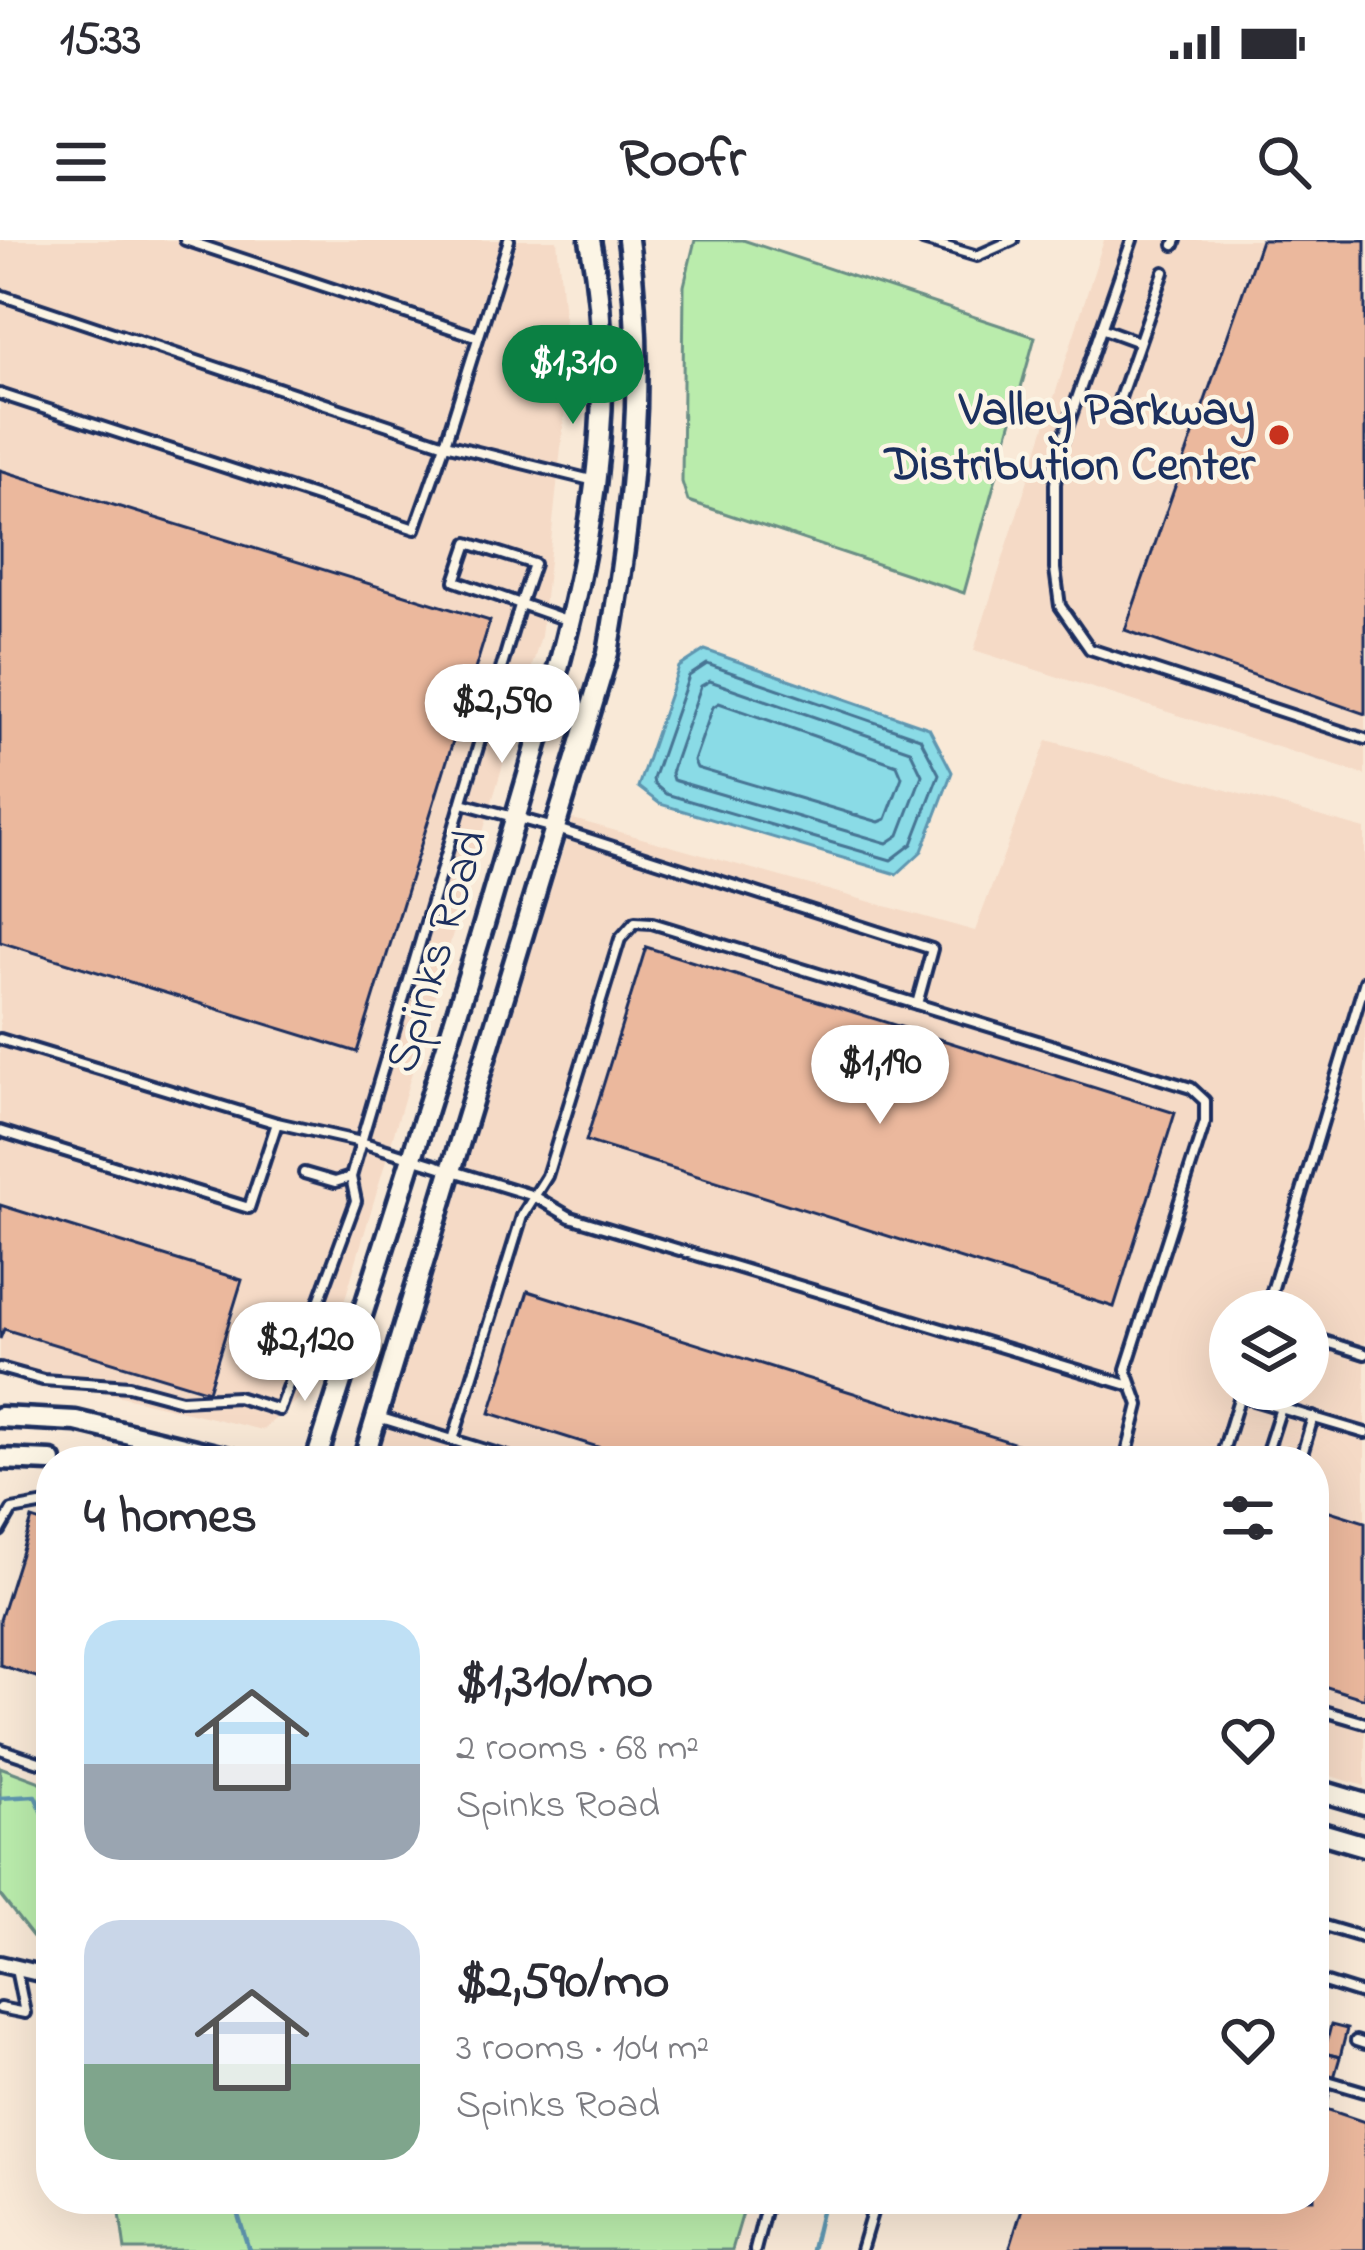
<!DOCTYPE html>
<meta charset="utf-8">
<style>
:root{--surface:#fff;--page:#f2f2f3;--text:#2b2b33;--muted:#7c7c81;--accent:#0b8043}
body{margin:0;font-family:"Indie Flower",sans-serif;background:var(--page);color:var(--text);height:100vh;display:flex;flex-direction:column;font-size:45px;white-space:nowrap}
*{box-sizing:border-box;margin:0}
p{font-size:39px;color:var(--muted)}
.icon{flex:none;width:66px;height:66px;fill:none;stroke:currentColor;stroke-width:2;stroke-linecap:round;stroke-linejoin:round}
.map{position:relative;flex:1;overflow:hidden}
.details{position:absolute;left:36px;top:1206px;width:1293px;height:768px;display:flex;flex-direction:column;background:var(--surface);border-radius:48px;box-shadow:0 12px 48px #0002}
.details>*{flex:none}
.controls{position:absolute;left:1209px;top:1050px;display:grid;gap:24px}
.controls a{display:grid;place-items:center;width:120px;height:120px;border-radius:50%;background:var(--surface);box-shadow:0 12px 48px #0002;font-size:60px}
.price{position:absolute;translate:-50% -102px;padding:0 27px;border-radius:42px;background:#fff;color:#222;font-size:39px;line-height:78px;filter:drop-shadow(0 3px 6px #0008)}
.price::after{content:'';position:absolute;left:50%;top:72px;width:36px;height:27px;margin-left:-18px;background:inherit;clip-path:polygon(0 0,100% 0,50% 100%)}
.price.current{background:var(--accent);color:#fff}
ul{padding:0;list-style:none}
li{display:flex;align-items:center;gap:36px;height:300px;padding:0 48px}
li span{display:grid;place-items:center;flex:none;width:336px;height:240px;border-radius:36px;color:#555}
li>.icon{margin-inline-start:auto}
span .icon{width:144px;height:144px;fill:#fffc;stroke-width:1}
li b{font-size:51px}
h2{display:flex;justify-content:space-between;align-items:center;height:144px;padding:0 48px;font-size:51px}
.status{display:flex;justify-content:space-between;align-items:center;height:84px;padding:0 60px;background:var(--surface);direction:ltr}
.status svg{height:33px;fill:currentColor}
header{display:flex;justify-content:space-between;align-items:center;height:156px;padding:0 48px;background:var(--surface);font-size:54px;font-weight:800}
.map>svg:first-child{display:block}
.built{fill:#f5dac6;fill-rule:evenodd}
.green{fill:#baecac;stroke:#6a8e85;stroke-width:3}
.water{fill:#8adbe6;stroke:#5e96b0;stroke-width:3}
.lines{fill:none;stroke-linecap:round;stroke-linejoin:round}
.shore{stroke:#477494;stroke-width:3}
.stream{stroke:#5e96b0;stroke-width:4.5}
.building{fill:#ebb89d;stroke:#1b2f5e;stroke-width:3}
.lane-casing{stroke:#1b2f5e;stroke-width:16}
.street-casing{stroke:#1b2f5e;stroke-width:22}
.secondary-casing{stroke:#1b2f5e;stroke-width:27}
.lane{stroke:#fcf5e5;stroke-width:8}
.street{stroke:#fcf5e5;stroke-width:14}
.secondary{stroke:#fcf5e5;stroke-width:18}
.poi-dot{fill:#c8321e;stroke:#fcf5e5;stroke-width:4.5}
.labels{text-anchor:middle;stroke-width:9;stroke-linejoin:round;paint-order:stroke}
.poi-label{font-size:48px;font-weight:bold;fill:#1b2f5e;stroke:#fcf5e5;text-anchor:end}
.street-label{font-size:48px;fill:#1b2f5e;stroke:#fcf5e5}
</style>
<div class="status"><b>15:33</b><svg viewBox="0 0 49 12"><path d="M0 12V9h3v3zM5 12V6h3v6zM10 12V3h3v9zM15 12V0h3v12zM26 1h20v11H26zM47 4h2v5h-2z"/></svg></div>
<header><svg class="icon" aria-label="menu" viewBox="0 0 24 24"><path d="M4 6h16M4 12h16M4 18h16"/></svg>Roofr<svg class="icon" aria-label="search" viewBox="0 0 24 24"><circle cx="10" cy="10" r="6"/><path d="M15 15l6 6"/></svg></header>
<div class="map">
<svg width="1365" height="2010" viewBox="0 0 1365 2010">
<rect width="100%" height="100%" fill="#f9e9d7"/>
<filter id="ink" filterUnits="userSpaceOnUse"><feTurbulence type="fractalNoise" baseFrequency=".00833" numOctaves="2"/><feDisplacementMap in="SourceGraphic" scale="24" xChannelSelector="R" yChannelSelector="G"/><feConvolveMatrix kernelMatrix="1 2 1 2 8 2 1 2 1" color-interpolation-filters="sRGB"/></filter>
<g filter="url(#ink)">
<g class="built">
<path d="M0 0H557L569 132 541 396 321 1140 262 1190 0 1127Z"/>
<path d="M1104 0H1365V535L974 410Z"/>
<path d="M1047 500 1365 589V1546L1314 1531V1221H377L471 897 573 579 975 691ZM1230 1071H1308V1149H1230Z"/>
</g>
<g class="green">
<path d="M695 0H743L1035 97 964 353 688 261 682 242 684 46Z"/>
<path d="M0 1527 51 1546V1705L36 1701 0 1655Z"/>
<path d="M118 1959H747L732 2010H125Z"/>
</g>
<path class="water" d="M705 410 929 488 952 532 922 611 897 634 660 564 638 547 679 427Z"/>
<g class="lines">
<g class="shore">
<path d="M707 424 920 498 939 534 912 604 891 620 666 554 654 544 653 539 689 436Z"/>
<path d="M710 441 910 510 922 535 899 595 887 603 673 540 671 533 701 446Z"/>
<path d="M719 463 897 525 902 537 886 579 879 582 697 528 694 521 713 467Z"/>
</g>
<g class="stream">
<path d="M0 1558 35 1556 51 1590"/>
<path d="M233 1959 249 2010"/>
<path d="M812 2010 824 1959"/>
</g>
</g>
<g class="building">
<path d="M1261 0H1365V474L1125 390Z"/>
<path d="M0 230 490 381 357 812 0 702Z"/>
<path d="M646 707 1175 873 1114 1067 586 901Z"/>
<path d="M0 965 242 1040 208 1151 4 1089 0 1099Z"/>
<path d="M528 1051 1071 1221H642L490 1173Z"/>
<path d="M1314 1266 1365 1282V1459L1314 1443Z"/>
<path d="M32 1279 51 1285V1442L0 1425V1380Z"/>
<path d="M1331 1785 1347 1789 1340 1817 1324 1813Z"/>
<path d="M1324 1813 1340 1817 1325 1869 1314 1865V1840Z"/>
<path d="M1314 1865 1365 1882V2010H1009L1025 1959H1314Z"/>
</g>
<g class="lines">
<g class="lane-casing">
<g id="lane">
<path d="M185 0 478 97"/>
<path d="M923 0 977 16 1013 0"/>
<path d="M1132 0 1061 205 1055 244V329L1060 366 1090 409 1365 499"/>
<path d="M1174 5 1176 0"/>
<path d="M0 55 445 204 509 0"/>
<path d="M1101 88 1139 102"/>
<path d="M0 154 415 289 445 204 591 240"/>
<path d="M1116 169 1164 32"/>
<path d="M462 563 554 588 932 709 917 764"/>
<path d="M0 799 277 883"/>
<path d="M0 891 249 968 277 883 361 902 521 362 534 324 468 303 455 341 569 381"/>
<path d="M304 933 335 942 351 937"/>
<path d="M1266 1071 1365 741"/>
<path d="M1308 1096 1365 1114"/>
<path d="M0 1128 43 1140 129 1146 181 1160 237 1157 279 1170 356 961 351 937 361 902 534 956 570 977 1131 1146"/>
<path d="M1240 1156 1365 1193"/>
<path d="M378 1177 521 1221"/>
<path d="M453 1200 522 976 547 936 620 699 635 682 652 683 1191 848 1205 861V882L1126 1129 1139 1165 1125 1221"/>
<path d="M1220 1221 1242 1149"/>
<path d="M1264 1221 1287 1149"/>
<path d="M1300 1221 1313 1177"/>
<path d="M0 1291 12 1270 51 1263"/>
<path d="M1314 1468 1365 1483"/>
<path d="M0 1509 51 1526"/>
<path d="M1314 1683 1365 1698"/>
<path d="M1314 1739 1365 1755"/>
<path d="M0 1768 25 1773 16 1729"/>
<path d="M1356 1801 1365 1804"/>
<path d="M1314 1837 1365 1852"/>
<path d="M755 2010 768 1959"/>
<path d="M861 2010 876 1959"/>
</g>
</g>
<g class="street-casing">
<path id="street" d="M0 1724 51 1736"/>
</g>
<g class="secondary-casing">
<g id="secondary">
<path d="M0 1177 76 1181 241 1221"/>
<path d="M0 1219 51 1221"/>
<path d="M316 1221C378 1022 444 823 502 623 562 419 631 215 590 0"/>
<path d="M363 1221 608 413C632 276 647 138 628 0"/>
<path d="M1314 1549 1365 1564"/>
<path d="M1314 1591 1365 1606"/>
</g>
</g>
<use href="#lane" class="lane"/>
<use href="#street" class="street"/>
<use href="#secondary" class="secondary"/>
</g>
</g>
<circle class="poi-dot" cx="1279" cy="195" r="12"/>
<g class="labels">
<g class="poi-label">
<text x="1255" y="184">Valley Parkway<tspan x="1255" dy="55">Distribution Center</tspan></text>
</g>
<g class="street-label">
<text transform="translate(434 710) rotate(-73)" y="17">Spinks Road</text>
</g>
</g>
</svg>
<div class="controls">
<a><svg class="icon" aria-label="layers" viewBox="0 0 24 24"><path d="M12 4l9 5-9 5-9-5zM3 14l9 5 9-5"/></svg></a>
</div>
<b class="price current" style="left:573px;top:187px">$1,310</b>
<b class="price" style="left:502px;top:526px">$2,590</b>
<b class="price" style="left:880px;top:887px">$1,190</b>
<b class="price" style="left:305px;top:1164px">$2,120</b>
<section class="details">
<h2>4 homes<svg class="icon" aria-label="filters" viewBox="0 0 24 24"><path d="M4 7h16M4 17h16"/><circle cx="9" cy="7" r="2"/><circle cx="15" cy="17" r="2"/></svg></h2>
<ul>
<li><span style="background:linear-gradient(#bfe0f5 60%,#9aa5b1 0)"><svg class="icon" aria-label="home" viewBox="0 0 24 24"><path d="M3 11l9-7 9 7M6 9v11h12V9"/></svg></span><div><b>$1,310/mo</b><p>2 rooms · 68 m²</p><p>Spinks Road</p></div><svg class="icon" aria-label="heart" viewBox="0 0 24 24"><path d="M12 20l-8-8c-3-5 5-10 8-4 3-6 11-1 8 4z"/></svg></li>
<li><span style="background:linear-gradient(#c9d6e8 60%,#7fa58c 0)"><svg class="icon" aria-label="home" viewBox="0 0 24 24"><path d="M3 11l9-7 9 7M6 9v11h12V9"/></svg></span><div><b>$2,590/mo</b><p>3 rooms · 104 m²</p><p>Spinks Road</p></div><svg class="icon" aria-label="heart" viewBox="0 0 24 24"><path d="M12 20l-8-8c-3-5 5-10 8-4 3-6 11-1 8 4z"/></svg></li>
</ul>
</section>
</div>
